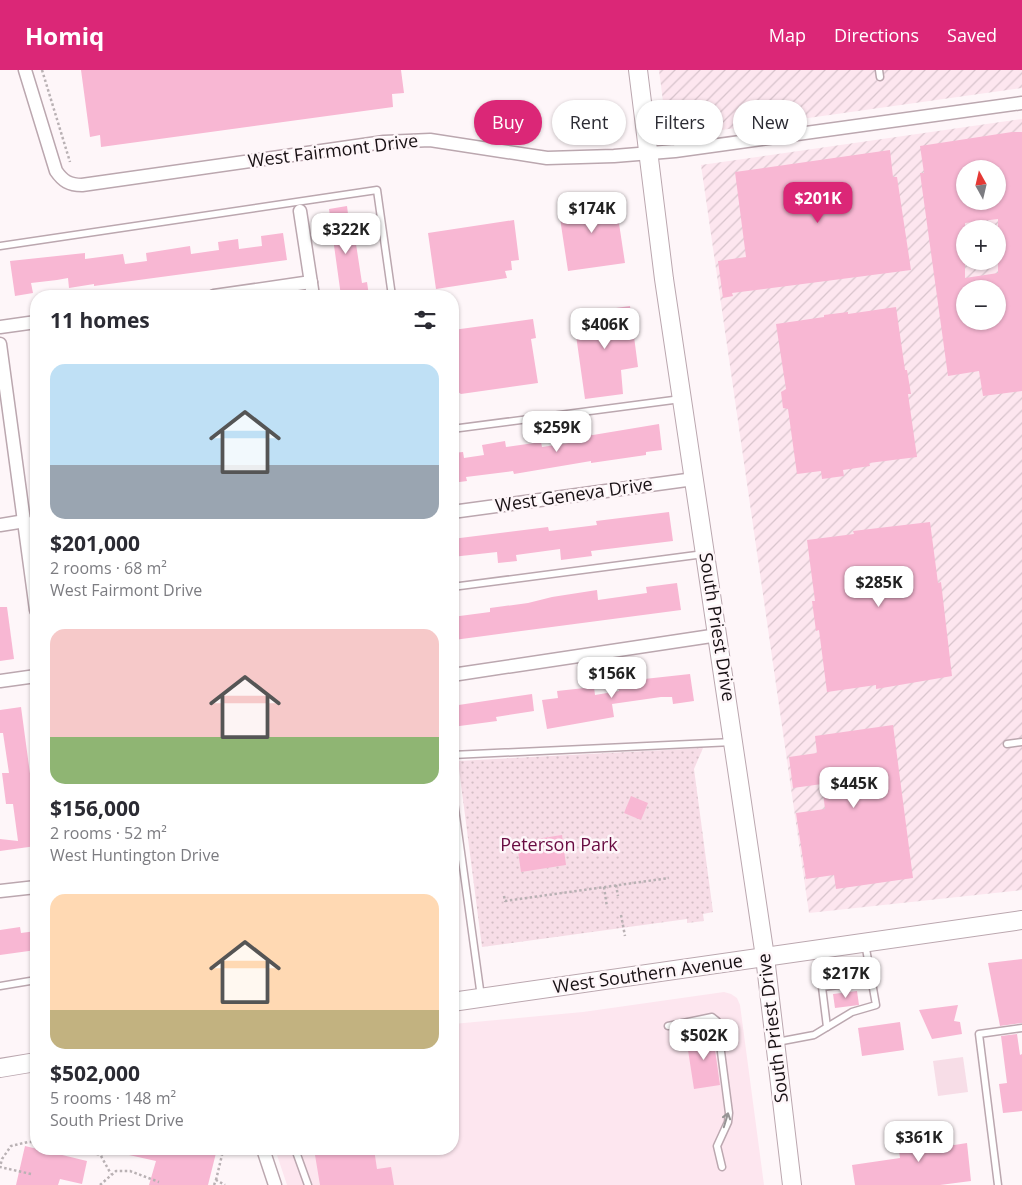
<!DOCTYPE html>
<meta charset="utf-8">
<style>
:root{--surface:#fff;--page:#f7f7f7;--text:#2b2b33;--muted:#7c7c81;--accent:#db2777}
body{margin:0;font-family:"Open Sans",sans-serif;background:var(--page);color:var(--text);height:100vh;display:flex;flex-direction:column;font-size:19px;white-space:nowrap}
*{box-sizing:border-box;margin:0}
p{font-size:16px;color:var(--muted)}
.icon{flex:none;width:28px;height:28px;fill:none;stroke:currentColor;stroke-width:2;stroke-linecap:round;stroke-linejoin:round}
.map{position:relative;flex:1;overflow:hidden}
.side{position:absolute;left:30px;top:220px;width:429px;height:865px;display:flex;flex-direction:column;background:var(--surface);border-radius:20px;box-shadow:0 1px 4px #0004}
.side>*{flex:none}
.banner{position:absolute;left:474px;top:30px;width:472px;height:45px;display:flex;gap:10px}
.needle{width:32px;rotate:352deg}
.fabs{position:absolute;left:956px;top:90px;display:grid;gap:10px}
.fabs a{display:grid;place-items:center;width:50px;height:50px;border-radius:50%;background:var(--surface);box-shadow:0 1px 4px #0004;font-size:25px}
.price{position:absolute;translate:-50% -42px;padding:0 11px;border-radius:10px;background:#fff;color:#222;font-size:16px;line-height:32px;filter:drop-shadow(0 1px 2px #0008)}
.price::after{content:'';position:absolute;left:50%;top:30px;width:15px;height:11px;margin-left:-8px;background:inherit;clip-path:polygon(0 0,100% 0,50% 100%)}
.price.selected{background:var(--accent);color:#fff}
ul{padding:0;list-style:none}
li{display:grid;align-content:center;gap:10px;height:265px;padding:0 20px}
li span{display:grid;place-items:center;height:155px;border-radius:15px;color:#555}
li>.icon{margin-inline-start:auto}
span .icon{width:90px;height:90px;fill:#fffc;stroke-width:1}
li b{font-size:21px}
h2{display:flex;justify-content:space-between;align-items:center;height:60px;padding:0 20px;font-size:21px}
.chip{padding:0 18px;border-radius:22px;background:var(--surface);box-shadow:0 1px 4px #0004;font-size:18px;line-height:45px}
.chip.selected{background:var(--accent);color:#fff}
header{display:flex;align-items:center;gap:30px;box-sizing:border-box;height:70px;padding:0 25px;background:var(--accent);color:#fff}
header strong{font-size:24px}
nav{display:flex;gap:28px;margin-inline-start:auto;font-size:18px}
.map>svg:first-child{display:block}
.built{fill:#fde6ef}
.industrial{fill:url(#industrial-furrows);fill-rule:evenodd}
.grass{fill:#f7dde7}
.park{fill:url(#park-dots)}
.building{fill:#f8b7d3;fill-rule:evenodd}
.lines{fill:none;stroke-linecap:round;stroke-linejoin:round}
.lane-casing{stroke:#bba7af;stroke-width:9}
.street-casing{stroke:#bba7af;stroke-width:15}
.secondary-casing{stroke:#bba7af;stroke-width:20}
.path{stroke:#b9b1b4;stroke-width:2.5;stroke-dasharray:2.5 2.5;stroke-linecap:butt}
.lane{stroke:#fff;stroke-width:6}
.street{stroke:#fff;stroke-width:12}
.secondary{stroke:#fff;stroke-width:18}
.oneway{stroke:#979495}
.labels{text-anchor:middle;stroke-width:5;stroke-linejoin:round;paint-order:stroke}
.street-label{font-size:18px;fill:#181114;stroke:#fef6f9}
.park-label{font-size:18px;fill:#680b41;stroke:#fef6f9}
</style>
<header>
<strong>Homiq</strong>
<nav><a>Map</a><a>Directions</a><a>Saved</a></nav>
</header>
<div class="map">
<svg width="1022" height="1115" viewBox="0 0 1022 1115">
<defs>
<pattern id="industrial-furrows" width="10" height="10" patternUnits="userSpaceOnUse" patternTransform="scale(1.25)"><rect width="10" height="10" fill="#fde6ef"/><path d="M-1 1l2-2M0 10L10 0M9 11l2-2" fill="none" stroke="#d8c4cc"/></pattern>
<pattern id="park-dots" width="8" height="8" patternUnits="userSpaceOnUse" patternTransform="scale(1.25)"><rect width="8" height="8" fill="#f7dde7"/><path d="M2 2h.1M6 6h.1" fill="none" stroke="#d3bdc5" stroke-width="1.8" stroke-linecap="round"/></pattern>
</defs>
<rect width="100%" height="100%" fill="#fef6f9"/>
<path class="built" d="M724 922 731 924 737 928 740 935 764 1115H287L275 1079H452L453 954 583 942Z"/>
<g class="industrial">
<path d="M659 0H1022V18L679 66 671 64 666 55Z"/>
<path d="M1022 49V820L809 843 701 95ZM965 99H998V131H965ZM965 159H998V191H965ZM965 219H998V251H965Z"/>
</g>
<path class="grass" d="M963 987 968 1022 938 1026 933 991Z"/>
<path class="park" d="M703 678 694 699 713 842 703 844 704 851 687 853V849L482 877 458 691Z"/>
<g class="building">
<path d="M81 0H401L404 23 392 24 393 37 101 77 100 65 90 67Z"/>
<path d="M1012 62H1022V321L983 326 979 301 948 306 920 103H924L920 76ZM965 99H998V131L965 134ZM998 149V203L965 208V153ZM965 219H998V251H965Z"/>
<path d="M890 80 893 107H897L911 200 732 223 733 226 723 228 718 191 746 187 735 102Z"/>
<path d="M615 127 625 193 568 201 558 135Z"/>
<path d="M347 136 352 175 356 174 362 213 367 212 369 226H341L329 139Z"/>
<path d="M514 150 519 190 511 191 512 200 505 201 507 208 436 219 428 163Z"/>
<path d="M283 163 287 190 94 216V214L69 218 68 208 57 210 31 213 33 223 15 226 10 191 85 183V189L123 184 125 194 147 191 146 183 190 176 191 184 219 180 218 172 238 169 239 179 262 176 261 166Z"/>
<path d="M630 236 638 297 621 300 623 324 585 329 573 244Z"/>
<path d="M896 237 905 300H907L911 324H908L917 387 869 393 870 396 843 400 844 406 822 409 821 401 797 404 788 339 783 338 781 322 786 319 776 254 824 247V245L848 242V244Z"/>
<path d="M533 249 536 268 531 269 538 313 461 324 452 318V298L458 297 453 260Z"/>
<path d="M659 354 662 380 646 382V385L591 393V391L514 404 513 401 466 407 467 411 452 413V383L463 382 464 388 484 385 482 375 505 371 506 377 541 372 542 377 588 370 587 366Z"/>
<path d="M669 442 673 471 591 481 592 486 561 490 560 479 516 485 517 491 498 493 497 482 452 487V469L548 457 549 461 597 455 596 451Z"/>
<path d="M930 452 938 513 941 512 952 606 876 619V615L827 622 819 560 816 561 812 531H815L807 470 854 464 853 461Z"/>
<path d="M677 513 681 540 454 570 452 547 490 542V538L528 533 552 527 597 520 598 530 647 523 646 517Z"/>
<path d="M0 537H7L14 589 0 591Z"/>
<path d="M690 604 694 631 673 634 672 627H661L612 634 614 647 547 659 542 630 558 628 557 621 594 617 595 625 619 621 617 612Z"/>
<path d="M532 624 534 641 496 647 497 651 452 657V636Z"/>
<path d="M21 637 36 748V776L0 781V769L18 771 13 734H6L2 703H9L3 663H0V640Z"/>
<path d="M893 655 913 808 836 819 834 805 806 809 796 743 825 739 822 714 793 718 789 687 817 683 815 666Z"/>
<path d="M631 726 648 733 641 750 624 743Z"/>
<path d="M562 765 566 795 521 802 518 781 537 779 536 769Z"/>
<path d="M20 857 21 863 36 861V880L0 885V860Z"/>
<path d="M1022 889V953L1000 956 988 893Z"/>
<path d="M857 921 859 935 835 938 833 924Z"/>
<path d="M958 935 954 951 960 952 962 964 932 969 919 940Z"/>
<path d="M900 952 904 980 862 986 858 958Z"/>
<path d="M712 959 720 1015 694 1019 688 980 695 979 693 962Z"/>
<path d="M1017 964 1020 985 1022 984V1041L1003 1043 999 1014 1007 1013 1001 966Z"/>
<path d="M946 1060 948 1076 967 1073 971 1111 940 1115H855L852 1095 900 1088 897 1067Z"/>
<path d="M25 1076 87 1091 82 1114 60 1109 58 1115H16Z"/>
<path d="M121 1079H217L208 1115H149L156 1091 120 1083Z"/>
<path d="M314 1079H374L377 1099 391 1097 394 1115H320Z"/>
</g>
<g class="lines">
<g class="lane-casing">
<g id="lane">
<path d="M879 0 880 7"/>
<path d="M0 176 377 120 392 226"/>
<path d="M452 359 681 329"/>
<path d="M452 517 704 484"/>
<path d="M1007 674 1022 672"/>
<path d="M452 685 733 672"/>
<path d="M452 717 481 927"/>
<path d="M0 916 36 910"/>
<path d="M668 956 712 947 717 951 729 1043 728 1052 717 1076 722 1097"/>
<path d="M827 957 822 917 872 911"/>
<path d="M777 972 814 965 852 942 876 935 865 873"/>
<path d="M295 1079 308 1115"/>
<path d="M998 1115 979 964 1022 958"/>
</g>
</g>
<g class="street-casing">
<g id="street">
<path d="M25 0 56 101C63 111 69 115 82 115L384 72 430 70 547 88 614 86 675 81 1022 33"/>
<path d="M300 141 313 226"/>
<path d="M214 226 311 212"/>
<path d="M0 257 36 252"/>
<path d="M0 274 36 540"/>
<path d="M452 442 694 409"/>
<path d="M0 455 25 451"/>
<path d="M452 605 718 565"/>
<path d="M0 611 36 606"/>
<path d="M0 821 36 817"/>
<path d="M263 1079 275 1115"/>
</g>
</g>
<g class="secondary-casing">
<g id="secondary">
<path d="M638 0 664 209 765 887 792 1115"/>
<path d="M452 932 1022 850"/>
<path d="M0 998 36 992"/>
</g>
</g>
<g class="path">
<path d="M42 0 70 92"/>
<path d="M616 815 618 826"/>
<path d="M604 817 607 837"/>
<path d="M504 826 505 831 669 808"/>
<path d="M621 845 625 866"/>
<path d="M77 1079 101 1085 109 1079"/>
<path d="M101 1086 111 1104"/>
<path d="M31 1104 0 1097 2 1089 11 1076 28 1072H36"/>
<path d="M216 1110 222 1085 219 1079"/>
<path d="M100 1115 116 1101H130L159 1112"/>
<path d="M214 1115 216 1110 225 1115"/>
</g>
<use href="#lane" class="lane"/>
<use href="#street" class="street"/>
<use href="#secondary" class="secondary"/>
</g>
<defs><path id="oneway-shaft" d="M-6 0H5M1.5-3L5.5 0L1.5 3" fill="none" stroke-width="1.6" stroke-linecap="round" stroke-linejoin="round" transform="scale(1.25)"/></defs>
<use class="oneway" href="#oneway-shaft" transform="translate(726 1050) rotate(-73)"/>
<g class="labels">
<g class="street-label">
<text transform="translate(333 81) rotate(-7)" y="6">West Fairmont Drive</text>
<text transform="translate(574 425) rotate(-8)" y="6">West Geneva Drive</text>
<text transform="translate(717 557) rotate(81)" y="6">South Priest Drive</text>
<text transform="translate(648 904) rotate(-8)" y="6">West Southern Avenue</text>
<text transform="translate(773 958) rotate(-97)" y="6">South Priest Drive</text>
</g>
<g class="park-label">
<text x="559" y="781">Peterson Park</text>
</g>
</g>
</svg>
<div class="fabs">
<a><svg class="needle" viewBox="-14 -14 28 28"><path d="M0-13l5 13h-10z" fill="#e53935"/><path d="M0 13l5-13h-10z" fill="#7c7c81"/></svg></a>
<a>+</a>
<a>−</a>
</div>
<b class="price selected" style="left:818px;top:154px">$201K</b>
<b class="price" style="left:592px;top:164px">$174K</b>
<b class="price" style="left:346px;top:185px">$322K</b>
<b class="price" style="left:605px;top:280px">$406K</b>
<b class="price" style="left:557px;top:383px">$259K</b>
<b class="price" style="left:879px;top:538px">$285K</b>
<b class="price" style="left:612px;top:629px">$156K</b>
<b class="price" style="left:854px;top:739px">$445K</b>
<b class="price" style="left:846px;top:929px">$217K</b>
<b class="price" style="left:704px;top:991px">$502K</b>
<b class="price" style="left:919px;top:1093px">$361K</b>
<div class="banner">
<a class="chip selected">Buy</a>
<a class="chip">Rent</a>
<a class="chip">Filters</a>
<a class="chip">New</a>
</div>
<section class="side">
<h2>11 homes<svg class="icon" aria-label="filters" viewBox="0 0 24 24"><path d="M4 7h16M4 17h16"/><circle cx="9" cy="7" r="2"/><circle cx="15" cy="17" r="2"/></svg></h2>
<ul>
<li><span style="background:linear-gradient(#bfe0f5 65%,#9aa5b1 0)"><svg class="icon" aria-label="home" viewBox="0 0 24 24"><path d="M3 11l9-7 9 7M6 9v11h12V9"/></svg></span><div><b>$201,000</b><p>2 rooms · 68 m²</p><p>West Fairmont Drive</p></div></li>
<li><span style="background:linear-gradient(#f6c9c9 70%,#8fb573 0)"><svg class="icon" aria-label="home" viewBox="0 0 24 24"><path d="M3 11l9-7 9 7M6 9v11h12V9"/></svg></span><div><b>$156,000</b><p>2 rooms · 52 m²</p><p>West Huntington Drive</p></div></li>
<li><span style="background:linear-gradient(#ffd9b3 75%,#c2b280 0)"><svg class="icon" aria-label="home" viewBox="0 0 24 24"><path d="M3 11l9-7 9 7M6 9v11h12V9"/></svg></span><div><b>$502,000</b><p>5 rooms · 148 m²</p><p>South Priest Drive</p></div></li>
</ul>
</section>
</div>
